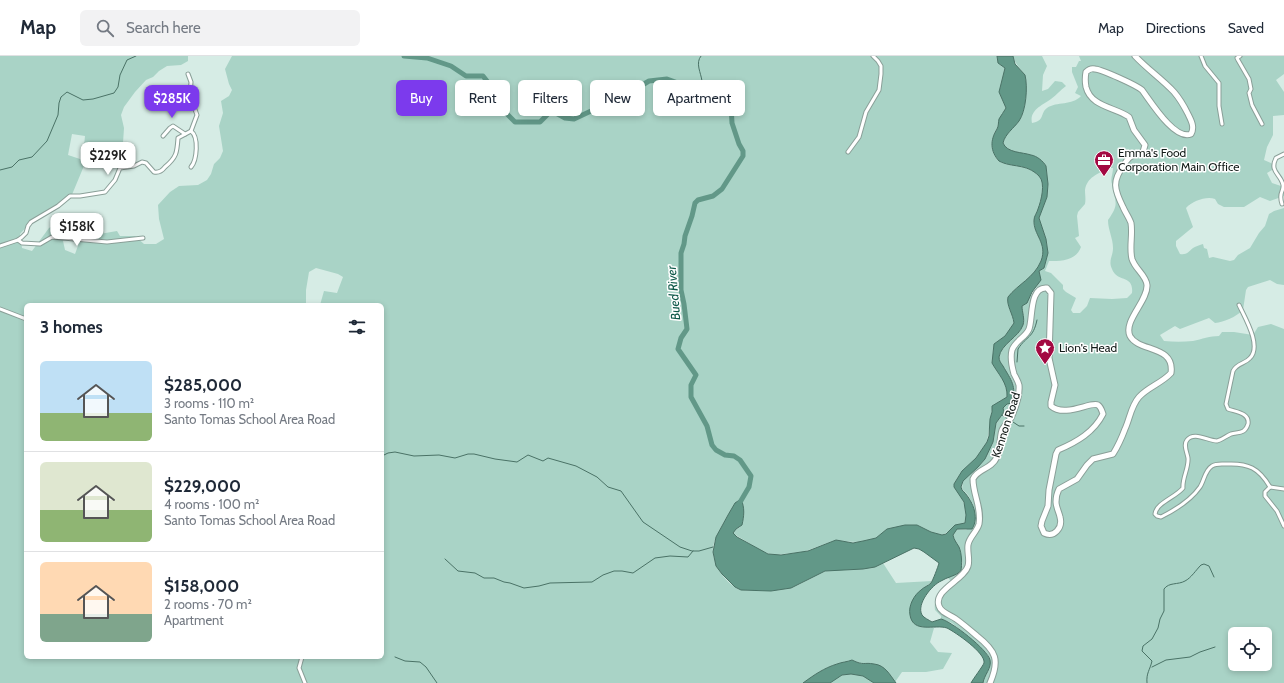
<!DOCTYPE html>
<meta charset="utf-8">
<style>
:root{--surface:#fff;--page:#f2f2f3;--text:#1f2937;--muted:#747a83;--line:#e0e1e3;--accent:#7c3aed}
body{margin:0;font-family:Cabin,sans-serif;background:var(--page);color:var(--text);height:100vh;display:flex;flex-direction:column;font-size:15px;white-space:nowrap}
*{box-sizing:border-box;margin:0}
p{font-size:13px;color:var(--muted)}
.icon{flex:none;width:22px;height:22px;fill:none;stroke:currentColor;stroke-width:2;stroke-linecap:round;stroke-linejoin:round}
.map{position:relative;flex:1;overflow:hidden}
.details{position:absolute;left:24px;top:247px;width:360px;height:356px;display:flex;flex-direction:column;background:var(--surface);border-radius:6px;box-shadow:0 2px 6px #0003}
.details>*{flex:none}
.hud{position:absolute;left:396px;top:24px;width:380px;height:36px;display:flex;gap:8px}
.buttons{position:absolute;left:1228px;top:571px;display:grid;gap:8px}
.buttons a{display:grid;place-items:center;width:44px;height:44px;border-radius:6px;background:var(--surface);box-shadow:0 2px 6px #0003;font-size:20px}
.price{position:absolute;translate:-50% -34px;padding:0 9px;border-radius:8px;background:#fff;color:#222;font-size:13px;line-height:26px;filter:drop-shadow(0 1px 2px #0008)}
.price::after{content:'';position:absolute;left:50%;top:24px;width:12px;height:9px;margin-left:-6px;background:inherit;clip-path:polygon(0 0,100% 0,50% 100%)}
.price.selected{background:var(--accent);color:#fff}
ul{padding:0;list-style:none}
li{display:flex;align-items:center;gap:12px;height:100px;padding:0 16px}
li+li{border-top:1px solid var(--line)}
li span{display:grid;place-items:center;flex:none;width:112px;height:80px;border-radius:6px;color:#555}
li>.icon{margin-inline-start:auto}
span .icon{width:48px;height:48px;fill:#fffc;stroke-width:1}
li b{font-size:17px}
h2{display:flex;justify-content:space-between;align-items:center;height:48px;padding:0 16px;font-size:17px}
.chip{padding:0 14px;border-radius:6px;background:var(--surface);box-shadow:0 2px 6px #0003;font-size:14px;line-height:36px}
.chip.selected{background:var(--accent);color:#fff}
header{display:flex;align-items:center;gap:24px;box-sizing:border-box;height:56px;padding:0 20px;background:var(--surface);border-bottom:1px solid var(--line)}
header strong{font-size:19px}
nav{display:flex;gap:22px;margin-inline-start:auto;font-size:14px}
.search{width:280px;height:36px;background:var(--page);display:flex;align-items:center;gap:10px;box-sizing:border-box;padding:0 14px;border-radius:6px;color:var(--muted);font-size:15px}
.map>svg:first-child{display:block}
.green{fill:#a9d3c6;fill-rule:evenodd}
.water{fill:#629888;stroke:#4a7266}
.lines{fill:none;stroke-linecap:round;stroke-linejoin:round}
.stream{stroke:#4a7266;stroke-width:1}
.river{stroke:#629888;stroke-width:5}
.street-casing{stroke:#8a9f98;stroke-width:5}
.highway-casing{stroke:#8a9f98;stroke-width:7}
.street{stroke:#fff;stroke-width:3}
.highway{stroke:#fff;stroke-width:5}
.labels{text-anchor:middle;stroke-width:3;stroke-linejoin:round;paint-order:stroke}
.poi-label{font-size:12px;fill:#121a17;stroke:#fff;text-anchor:start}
.street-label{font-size:12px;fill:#121a17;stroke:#fff}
.water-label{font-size:13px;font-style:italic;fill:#0f5949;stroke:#fff}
</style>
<header>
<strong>Map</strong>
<div class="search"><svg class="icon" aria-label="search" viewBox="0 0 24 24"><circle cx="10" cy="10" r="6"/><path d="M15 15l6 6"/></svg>Search here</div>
<nav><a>Map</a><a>Directions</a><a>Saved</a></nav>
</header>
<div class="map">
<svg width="1284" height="627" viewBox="0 0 1284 627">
<rect width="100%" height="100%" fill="#d6ece5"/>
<g class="green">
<path d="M0 0H188V5L181 9 167 10 159 15 153 21 146 24 135 36 124 51 121 59 124 72 123 87 110 86 84 90 85 80 72 78 68 99 86 105 71 141 30 167 20 178 22 192 32 195 49 172 66 162 75 165 63 185 65 194 75 198 79 187 88 180 117 175 120 180H135L144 188H156L164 183 159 163 158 149 170 136 179 130 198 129 207 124 211 118 214 108 220 102 223 95 219 70 223 57 221 45 229 40 232 34 229 28 225 13 232 0H997L998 7 1005 12 999 36 1006 52 1001 60 998 71 994 77 1002 107C1013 108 1035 112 1041 123 1045 130 1041 142 1039 150 1038 155 1034 162 1034 168 1036 182 1048 188 1041 206 1034 222 1018 228 1008 241 1006 249 1013 258 1014 267L1005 280 997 286 993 292V299L992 307C998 318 1008 327 1007 341L1000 345 992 353 987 386 976 402 962 415 954 428C961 440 969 452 965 467L942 479 931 476 917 469H909L887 473 876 482 859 486 833 485 803 496 772 499 762 495 734 478 733 475 740 471 744 460 743 449 735 447C729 457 715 480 713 491 711 506 726 530 742 534 752 536 780 534 790 532 802 529 814 518 826 515 847 510 861 517 883 507L896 527 932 525C928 530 922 532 918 537 903 556 909 571 934 572L930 586 938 596 952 597 943 613 926 616H902L895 626C877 599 874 614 852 604 847 606 842 606 837 608 824 612 814 619 803 627H0ZM316 212 338 218 343 221 337 237 324 235 320 249H382V601H26V249H306V234L309 216Z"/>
<path d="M1013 0H1042L1047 10 1043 19 1042 35 1048 33 1055 25 1062 26 1066 30C1060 34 1057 39 1051 43 1043 49 1029 54 1032 67 1045 65 1040 57 1047 52 1057 45 1072 50 1081 40L1075 37 1078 31 1072 16V11H1076L1079 5H1081L1079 0H1284V18L1276 24 1284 36V59L1273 60V79L1267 91 1264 104 1273 108 1272 114 1267 117 1272 127 1284 131V140L1270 145 1260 141 1244 151H1224L1218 148 1215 143C1206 140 1193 145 1186 152L1193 171 1176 185V190L1180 198C1187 199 1188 196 1193 192 1196 190 1200 189 1203 188L1204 192 1207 193 1209 202 1213 201 1230 205 1234 204 1238 199 1250 192 1259 177 1265 170 1269 158 1274 155 1284 152V229L1277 228 1270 224 1248 231 1246 234 1243 254C1236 261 1224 266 1215 267L1209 262 1180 273 1175 270 1160 279 1164 285C1174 286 1183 286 1193 285 1202 283 1210 280 1219 280L1222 276H1234L1253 279 1258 271 1271 268 1284 273V627H983C985 616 994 609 987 598L952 567 941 563V560L935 554C933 541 942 532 951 525L947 521C951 519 957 519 959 516 970 506 951 486 954 476L957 473 966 474 974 467 973 448 968 439 962 433 963 425 978 411 985 403 993 386 996 367 1004 356 1003 352 1007 348 1013 344C1014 339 1015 334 1013 329 1011 321 998 308 999 301 1001 289 1019 281 1023 269 1025 263 1022 256 1022 250 1030 241 1043 228 1039 215L1044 212 1048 197 1046 183 1039 162 1047 141 1048 128 1046 110C1042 105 1037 101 1031 99 1022 96 1007 97 1003 87 1005 76 1017 69 1022 59 1025 53 1027 31 1026 24 1025 15 1015 10 1013 0ZM1108 112H1113C1113 118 1110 123 1112 128 1115 147 1120 147 1108 164 1108 174 1113 182 1113 192 1113 200 1108 205 1112 213 1117 227 1134 218 1132 237L1127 242 1112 243 1090 242 1087 250 1080 257H1073L1071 254 1076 242 1066 236 1063 233V229L1051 217 1045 215 1049 205C1061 205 1076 205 1081 191L1075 182 1079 180 1077 160 1078 156 1085 148C1086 143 1085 139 1085 134 1087 121 1098 118 1108 112ZM1235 578H1265V608H1235Z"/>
<path d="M851 618 863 620 874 627H830L842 619Z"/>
</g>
<g class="water">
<path d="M997 0H1013L1015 8 1025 19C1028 31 1026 55 1019 65 1014 72 1005 78 1003 87 1007 97 1022 96 1031 99 1037 100 1043 105 1046 110L1048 128 1047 141 1039 162 1046 183 1048 197 1044 212 1039 215 1041 224 1032 236 1027 247 1022 250C1022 256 1025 263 1023 269 1019 281 1001 288 999 301 999 305 1001 307 1003 310 1011 324 1017 330 1012 347L1007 348 1003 352 1004 356 996 367 993 386 985 403 978 411 963 425 961 431 962 434C972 443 980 461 972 473H957L953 479C954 484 956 486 959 491 962 498 962 508 961 515 956 520 947 521 941 525 932 529 916 548 922 559 924 562 929 564 932 566L941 563C951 565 988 594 990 604 992 612 984 619 983 627H971C973 623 983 610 984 607 986 597 955 576 947 572 935 568 913 578 910 559 908 550 914 539 921 534 924 531 928 530 931 527 933 524 938 511 939 507L924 496 919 493 914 492 875 511 863 513 825 515 791 532 771 535 741 534 735 531 722 518 716 510 713 496 716 481 728 459 735 447 741 443C745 452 744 460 742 469L736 473 733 477 737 481 768 498 781 499 808 495 836 484 853 487 863 485 876 482 887 473 905 469H917L931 476 942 479 946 478 955 469 965 467 966 459 964 446 954 431V428L962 415 976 402 987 386 989 380 990 363 992 356V350L1007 341C1008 327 998 318 992 307L994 288 1005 280 1014 267C1013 258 1006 249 1008 241 1018 228 1034 222 1041 205 1048 187 1033 179 1034 164 1034 160 1037 157 1038 153 1041 145 1046 127 1039 120 1026 107 1012 112 999 105 990 95 990 84 997 73 999 69 998 67 999 63 1001 59 1004 56 1006 52L999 36 1005 12 998 7Z"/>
<path d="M852 604C864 610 864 606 874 608 885 609 890 619 896 627H874L863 620 851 618 842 619 830 627H803C814 619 824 612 837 608 842 606 847 606 852 604Z"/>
</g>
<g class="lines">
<g class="stream">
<path d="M698 30 702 25C701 17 695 7 701 0"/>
<path d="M0 114 12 111 19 104 32 101 47 85 58 59 59 47 61 41 67 36 83 44 93 43 114 37 118 31 120 19 127 4 136 0"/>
<path d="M1017 306 1018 293C1027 279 1033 283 1037 264"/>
<path d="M1003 357 1008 361"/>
<path d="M1002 359 1007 362"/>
<path d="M1013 366 1019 370H1024"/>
<path d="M382 400 388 397 395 396 414 400 439 399 455 402 468 398H474L495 403 517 406 528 399 543 405 548 402 576 410 597 421 608 431 621 435 643 466 680 491 692 495H699L713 491"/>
<path d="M445 503 458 515 475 517 484 522H494L504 526 510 527 524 532 539 530 550 527 592 526 603 519 614 515H622L633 517 655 502 670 500 688 501 693 495"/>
<path d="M395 601 405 605 420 606 426 611 437 627"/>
<path d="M1152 611 1166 604 1190 601 1200 596 1215 591"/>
<path d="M1147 627C1146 617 1150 614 1152 605L1142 595 1143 590 1152 583 1158 572 1160 563 1164 555V533C1169 526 1178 529 1185 525 1191 522 1196 514 1201 509L1204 508 1209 510 1214 521"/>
</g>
<path class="river" d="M404 0 427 2 451 10 466 20H483L494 34 499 46 505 56 515 66H540L548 58 554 56 565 62 574 63 606 48 612 43 616 35 644 28 649 25 667 23 678 27 698 30 720 38 727 42 731 49 732 67 739 88 743 95V100L722 133 713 140 698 144 695 147 692 160 685 180 684 188 681 197V234L684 248 687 273 681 282 678 293 696 319 691 329V341L707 370 712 389 716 394 725 399 734 400 740 404 751 420 749 431 739 448"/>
<g class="street-casing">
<g id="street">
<path d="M1201 0 1205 10 1219 27V50L1222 68"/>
<path d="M1240 0 1237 2 1238 4 1249 23 1251 33 1249 37 1252 49 1262 68"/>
<path d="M191 75C199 81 197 104 191 111"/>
<path d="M163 80 170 72 173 70 185 78"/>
<path d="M848 96 859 81 866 56 879 34 881 18V10L878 5 873 0"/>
<path d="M1282 148C1278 136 1284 136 1283 129 1281 118 1269 116 1276 102L1284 98"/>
<path d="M18 184 22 187 40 188 52 181 107 186 143 182"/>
<path d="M0 190 18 184 22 181 26 177 28 170 31 166 58 150 70 140H80L105 136 115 124 120 112 134 110 142 106 146 107 154 116C159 117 162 115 165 111 177 101 177 96 178 82L191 75 197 59 190 40 191 26 188 18"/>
<path d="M1239 249C1245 262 1262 290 1250 302 1245 308 1237 307 1233 315L1226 348 1228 353C1236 356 1250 357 1248 368 1245 378 1239 376 1231 378 1226 380 1222 384 1217 385 1208 385 1194 375 1187 384 1183 389 1187 396 1188 402 1189 412 1182 422 1183 432 1176 441 1156 447 1155 458L1157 460 1161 461C1175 454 1191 444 1200 431 1204 425 1205 414 1212 410 1216 407 1222 408 1227 408 1248 407 1259 412 1270 431"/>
<path d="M0 253 26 263"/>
<path d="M1270 431 1265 436V440L1277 455 1284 470"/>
<path d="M1270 431 1284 433"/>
<path d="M302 601 299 612 305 627"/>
</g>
</g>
<g class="highway-casing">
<path id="highway" d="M990 627C1000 604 996 595 977 580 970 574 963 568 956 563 951 559 941 557 939 550 933 534 964 524 968 510 970 504 967 496 968 489 969 481 977 476 979 468 982 452 973 439 973 423 978 412 991 414 997 401 1001 393 999 383 1002 374 1004 370 1008 366 1011 362 1015 353 1020 339 1019 329 1018 325 1016 322 1014 318 1012 311 1010 302 1012 294 1015 285 1026 281 1029 273 1033 263 1029 230 1047 232L1051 237 1049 302 1055 329 1051 346V350C1065 362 1091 345 1098 349 1101 351 1102 355 1103 358 1094 376 1077 386 1058 394L1056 398 1049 434 1048 450 1042 465 1041 470 1044 477C1054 482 1063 472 1060 461 1059 456 1056 451 1056 446 1056 441 1057 437 1059 433L1077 423 1087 409 1093 403 1113 398C1118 390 1122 381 1125 373 1130 362 1131 350 1139 341 1148 331 1162 327 1171 317 1175 289 1138 296 1130 280 1123 265 1148 245 1147 229 1146 219 1135 213 1132 203 1129 192 1133 179 1131 167 1129 161 1125 156 1123 151 1114 133 1112 125 1124 109 1125 107 1127 104 1129 102 1133 98 1139 99 1143 96L1145 89 1134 74 1129 61C1115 51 1091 51 1086 31 1085 26 1085 21 1086 16 1089 13 1091 12 1095 13 1103 14 1136 29 1142 34 1151 46 1175 85 1191 78 1195 71 1191 64 1188 58 1184 50 1180 43 1174 36 1162 23 1147 13 1135 0"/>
</g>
<use href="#street" class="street"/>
<use href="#highway" class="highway"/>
</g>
<defs>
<g id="office-pin" transform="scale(1)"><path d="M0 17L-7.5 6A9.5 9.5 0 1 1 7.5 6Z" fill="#a30942" stroke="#fff"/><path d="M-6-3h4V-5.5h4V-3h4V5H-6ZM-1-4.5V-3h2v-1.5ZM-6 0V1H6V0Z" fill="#fff"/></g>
<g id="sight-pin" transform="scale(1)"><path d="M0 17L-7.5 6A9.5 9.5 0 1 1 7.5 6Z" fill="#a30942" stroke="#fff"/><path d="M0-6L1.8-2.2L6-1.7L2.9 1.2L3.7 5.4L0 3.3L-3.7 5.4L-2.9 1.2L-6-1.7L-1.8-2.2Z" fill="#fff"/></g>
</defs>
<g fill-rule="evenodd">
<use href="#office-pin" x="1104" y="104"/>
<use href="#sight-pin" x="1045" y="292"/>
</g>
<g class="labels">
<g class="poi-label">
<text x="1118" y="101">Emma's Food<tspan x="1118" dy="14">Corporation Main Office</tspan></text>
<text x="1059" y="296">Lion's Head</text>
</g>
<g class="street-label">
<text transform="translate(1006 369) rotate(-72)" y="4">Kennon Road</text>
</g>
<g class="water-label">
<text transform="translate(673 237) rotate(-95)" y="5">Bued River</text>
</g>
</g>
</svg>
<div class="buttons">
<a><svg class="icon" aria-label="locate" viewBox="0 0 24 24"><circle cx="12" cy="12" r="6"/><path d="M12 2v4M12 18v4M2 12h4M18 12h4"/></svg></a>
</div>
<b class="price selected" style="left:172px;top:63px">$285K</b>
<b class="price" style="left:108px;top:120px">$229K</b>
<b class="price" style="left:77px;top:191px">$158K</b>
<div class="hud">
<a class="chip selected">Buy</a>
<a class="chip">Rent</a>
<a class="chip">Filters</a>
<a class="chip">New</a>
<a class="chip">Apartment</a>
</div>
<section class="details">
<h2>3 homes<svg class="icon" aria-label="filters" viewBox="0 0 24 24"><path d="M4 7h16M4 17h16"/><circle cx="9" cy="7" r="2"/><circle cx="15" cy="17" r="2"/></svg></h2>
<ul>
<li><span style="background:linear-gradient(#bfe0f5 65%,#8fb573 0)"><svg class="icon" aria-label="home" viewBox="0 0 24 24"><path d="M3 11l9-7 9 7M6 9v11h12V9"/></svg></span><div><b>$285,000</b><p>3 rooms · 110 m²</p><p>Santo Tomas School Area Road</p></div></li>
<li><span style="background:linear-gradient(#dfe7d0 60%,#8fb573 0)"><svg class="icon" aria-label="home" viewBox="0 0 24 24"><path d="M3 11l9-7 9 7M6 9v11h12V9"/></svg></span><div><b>$229,000</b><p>4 rooms · 100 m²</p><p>Santo Tomas School Area Road</p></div></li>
<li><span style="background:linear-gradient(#ffd9b3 65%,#7fa58c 0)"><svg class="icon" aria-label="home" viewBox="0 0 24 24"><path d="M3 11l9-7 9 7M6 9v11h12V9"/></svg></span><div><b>$158,000</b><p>2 rooms · 70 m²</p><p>Apartment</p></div></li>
</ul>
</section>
</div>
